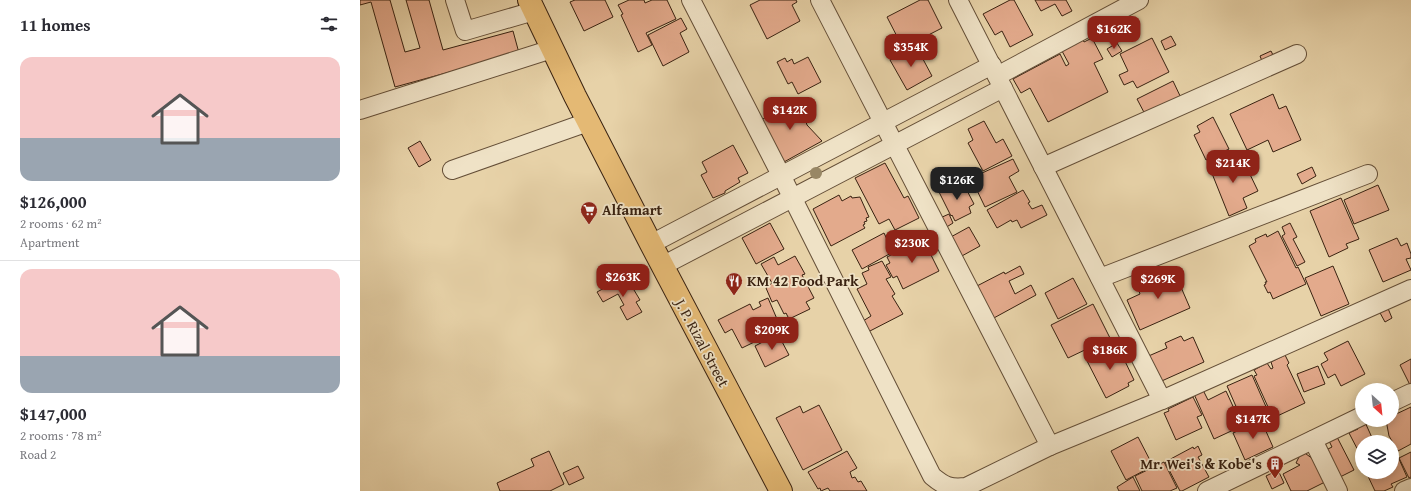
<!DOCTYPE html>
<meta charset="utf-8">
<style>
:root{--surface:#fff;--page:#f7f7f7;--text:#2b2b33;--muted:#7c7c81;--line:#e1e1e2;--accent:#8f2418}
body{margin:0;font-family:"Gentium Book Plus",serif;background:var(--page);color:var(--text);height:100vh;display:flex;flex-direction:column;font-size:15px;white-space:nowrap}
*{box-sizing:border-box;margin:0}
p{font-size:13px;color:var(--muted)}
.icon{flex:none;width:22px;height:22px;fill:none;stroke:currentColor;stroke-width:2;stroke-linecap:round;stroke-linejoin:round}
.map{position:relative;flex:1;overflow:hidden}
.drawer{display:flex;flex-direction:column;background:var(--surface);width:360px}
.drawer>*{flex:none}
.needle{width:26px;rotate:153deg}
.fabs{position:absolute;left:995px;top:383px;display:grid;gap:8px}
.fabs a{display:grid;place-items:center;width:44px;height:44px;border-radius:50%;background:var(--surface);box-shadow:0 2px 10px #0003;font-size:20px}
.price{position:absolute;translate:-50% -34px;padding:0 9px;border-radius:8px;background:var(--accent);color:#fff;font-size:13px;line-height:26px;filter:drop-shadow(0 1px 2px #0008)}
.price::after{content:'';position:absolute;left:50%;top:24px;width:12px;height:9px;margin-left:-6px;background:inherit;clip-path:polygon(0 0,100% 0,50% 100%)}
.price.current{background:#222;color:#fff}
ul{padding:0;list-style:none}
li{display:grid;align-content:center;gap:8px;height:212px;padding:0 20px}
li+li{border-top:1px solid var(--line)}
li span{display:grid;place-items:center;height:124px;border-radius:12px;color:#555}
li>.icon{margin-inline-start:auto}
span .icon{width:72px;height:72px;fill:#fffc;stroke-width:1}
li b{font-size:17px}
h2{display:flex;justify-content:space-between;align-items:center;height:48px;padding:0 20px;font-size:17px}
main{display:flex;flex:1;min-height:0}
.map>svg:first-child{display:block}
.building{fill:#e3aa8c;stroke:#392211}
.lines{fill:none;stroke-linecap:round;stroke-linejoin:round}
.minor-casing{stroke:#644e37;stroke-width:20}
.major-casing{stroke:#392211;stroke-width:24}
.minor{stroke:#efe2c6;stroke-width:18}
.major{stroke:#e4b974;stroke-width:22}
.tree{fill:#988765}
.labels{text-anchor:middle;stroke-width:3.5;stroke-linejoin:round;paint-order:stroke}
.poi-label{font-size:15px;font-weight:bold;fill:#392211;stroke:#efe2c6;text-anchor:start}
.street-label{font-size:15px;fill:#392211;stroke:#efe2c6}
</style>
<main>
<section class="drawer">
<h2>11 homes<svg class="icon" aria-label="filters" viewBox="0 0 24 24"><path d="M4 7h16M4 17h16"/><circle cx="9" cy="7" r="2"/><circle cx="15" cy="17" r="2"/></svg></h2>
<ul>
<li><span style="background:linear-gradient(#f6c9c9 65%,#9aa5b1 0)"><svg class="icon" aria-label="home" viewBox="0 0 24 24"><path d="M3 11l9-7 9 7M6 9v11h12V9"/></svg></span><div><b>$126,000</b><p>2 rooms · 62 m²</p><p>Apartment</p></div></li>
<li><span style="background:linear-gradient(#f6c9c9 70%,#9aa5b1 0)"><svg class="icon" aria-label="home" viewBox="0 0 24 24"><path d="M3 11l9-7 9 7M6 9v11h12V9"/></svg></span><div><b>$147,000</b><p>2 rooms · 78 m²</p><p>Road 2</p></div></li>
</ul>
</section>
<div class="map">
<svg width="1051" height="491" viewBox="0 0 1051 491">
<rect width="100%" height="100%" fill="#e7d2a8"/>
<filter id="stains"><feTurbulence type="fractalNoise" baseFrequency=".005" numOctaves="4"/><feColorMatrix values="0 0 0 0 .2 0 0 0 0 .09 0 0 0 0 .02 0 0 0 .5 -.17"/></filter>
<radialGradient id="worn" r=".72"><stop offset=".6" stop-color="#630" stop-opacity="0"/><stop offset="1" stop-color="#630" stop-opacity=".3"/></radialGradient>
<g class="building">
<path d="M0 0H30L45 52 60 48 46 0H69L83 50 153 31 159 53 35 87 11 2 0 5Z"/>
<path d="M215 0H245L253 17 224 31 210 2Z"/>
<path d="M269 0H284L285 3 292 0H307L316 19 286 33 292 45 278 52 261 15 263 14 258 5Z"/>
<path d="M400 0H436L437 2 432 5 440 21 407 39 390 5Z"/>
<path d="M560 0H568L582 28 543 48 527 17Z"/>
<path d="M650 0H654L673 35 650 47 642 31 635 35 623 14Z"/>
<path d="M675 0H706L712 11 702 16 695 4 681 11Z"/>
<path d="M321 18 327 29 320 33 329 52 303 66 288 35Z"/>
<path d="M811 36 816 45 805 50 801 41Z"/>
<path d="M732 38 743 59 734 63 748 92 688 122 670 88 661 93 653 79 700 54 706 66 709 64 702 51 723 40 724 42Z"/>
<path d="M792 38 809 72 777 88 773 81 764 85 759 75 768 71 760 54Z"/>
<path d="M757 43 762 51 752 57 747 49Z"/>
<path d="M556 46 572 76 547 90 530 60Z"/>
<path d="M911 51 913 55 902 61 900 56Z"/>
<path d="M448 57 461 82 438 94 432 82 428 84 417 62 425 58 427 62 432 59 434 64Z"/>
<path d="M813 81 822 100 787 118 777 99Z"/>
<path d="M913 94 919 109 926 106 941 140 913 152 908 140 887 150 870 114Z"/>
<path d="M439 99 447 125 462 141 424 162 401 120Z"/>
<path d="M853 117 869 149 846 160 834 135 840 132 837 126Z"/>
<path d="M624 121 636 143 643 139 652 156 623 171 608 143 613 140 608 129Z"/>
<path d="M60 141 71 160 59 167 48 148Z"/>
<path d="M373 145 388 173 378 178 380 182 365 191V193L353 198 341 175 347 172 342 162Z"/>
<path d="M869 155 874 166 884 162 898 191 883 198 887 208 869 216 851 171 858 168 855 162Z"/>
<path d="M653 159 659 171 649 177 657 192 625 207 611 178Z"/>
<path d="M525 163 544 198 548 196 559 218 535 230 529 219 519 224 495 178Z"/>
<path d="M952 167 956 176 942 184 937 174Z"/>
<path d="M602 181 614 204 609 207 611 213 595 221 592 215 591 216 579 192Z"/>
<path d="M1018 185 1029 210 994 224 984 200Z"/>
<path d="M663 190 670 202 668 203 672 209 682 205 687 215 661 228 657 220 652 222 651 220 637 228 627 210Z"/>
<path d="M479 195 482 201 491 196 492 198 500 197 509 217 506 218 507 221 504 222 505 224 503 225 505 228 471 246 453 209Z"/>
<path d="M981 198 999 239 986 244 988 248 969 257 950 211Z"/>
<path d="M589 214 593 223 585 228 580 218Z"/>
<path d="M410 223 424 249 396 264 382 238Z"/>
<path d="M930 223 937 237 933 239 945 262 937 266 922 236 925 234 922 227Z"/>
<path d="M609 227 620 246 600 257 589 238Z"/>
<path d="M918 231 936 268 938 267 946 284 913 299 910 292 908 293 904 285 906 284 905 282H907L889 246 896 242 895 239 906 234 907 237Z"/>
<path d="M524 233 533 252 502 269 492 250Z"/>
<path d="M1037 238 1041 246 1047 243 1051 254V258L1046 259 1051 270 1023 282 1009 250Z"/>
<path d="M563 239 579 271 543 289 537 276 533 278 526 265 530 263 527 257Z"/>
<path d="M435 256 445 274 442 275 454 298 446 302 450 309 429 319 426 313 424 314 417 300 412 302 406 288 412 283 401 264 414 257 418 265Z"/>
<path d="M522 261 531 277 526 279 535 294 532 296 543 314 508 332 503 321 511 316 497 289 507 284 502 273 509 270 508 267Z"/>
<path d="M660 266 664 274 649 281 655 294 671 285 676 295 632 319 615 287 644 272 645 274Z"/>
<path d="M973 266 989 304 961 316 945 278Z"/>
<path d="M810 268 814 279 817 278 830 308 780 330 767 300 780 294 776 282 791 276 795 287 803 284 798 272Z"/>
<path d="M713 278 727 304 698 319 685 293Z"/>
<path d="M261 279 266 288 271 285 280 300 276 302 282 312 267 320 260 307 264 305 258 294 243 302 237 292Z"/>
<path d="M408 298 417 319 414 320 419 330 382 348 372 329 365 333 358 320 390 304 393 310 401 306 399 302Z"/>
<path d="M733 304 750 338 708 358 691 325Z"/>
<path d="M1027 306 1032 318 1025 322 1019 311Z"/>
<path d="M418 334 429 355 405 367 395 346Z"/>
<path d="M821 336 824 341 833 337 844 362 795 384 784 358 807 348 805 343Z"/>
<path d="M988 341 1005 374 981 386 975 374 968 378 961 364 968 360 964 353Z"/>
<path d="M748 345 755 358 762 355 774 380 768 383 769 386 746 398 725 357Z"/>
<path d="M925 355 929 363 927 365 945 403 913 418 894 376 897 375 894 370 907 363 911 369 913 368 911 362Z"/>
<path d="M1051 359V384L1050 385 1040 365Z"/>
<path d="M958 366 965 384 944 392 937 374Z"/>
<path d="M892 375 907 409 882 420 867 386Z"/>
<path d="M843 390 848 400 866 391 882 426 854 439 834 394Z"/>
<path d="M833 397 842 415 837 417 842 428 816 440 804 413 809 411 808 409Z"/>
<path d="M459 405 482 450 443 470 416 418 440 406 443 413Z"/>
<path d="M1051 407V444L1038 451 1029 436 1026 420H1032V416Z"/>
<path d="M901 420 913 447 885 460 873 433Z"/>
<path d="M1004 420 1014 442H1002V458L989 433 998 429 995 423Z"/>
<path d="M778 437 793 466 766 480 751 451Z"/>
<path d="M977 437 994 470 976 479 962 452 972 447 969 441Z"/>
<path d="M838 446 842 455 838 457 849 477 822 491H820L805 462 833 447 834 449Z"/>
<path d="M1035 450 1047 477 1031 484 1033 487 1024 491H1015L1006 472H1032V452Z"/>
<path d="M189 451 204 484 190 491H140L137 483 174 466 171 459Z"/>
<path d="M487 451 497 468 490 472 492 478 495 477 498 482 501 481 507 491H470L468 488 461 491 460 488 458 489 448 472Z"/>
<path d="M942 451 953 459 965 482 947 491H931L923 474 940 465 936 463Z"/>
<path d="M1051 452V477L1049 478 1039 458Z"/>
<path d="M804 462 817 488 810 491H782L775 476Z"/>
<path d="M218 466 224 478 209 485 203 473Z"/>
<path d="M918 470 924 483 912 489 906 476Z"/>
<path d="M773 477 780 491H759L757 487Z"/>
</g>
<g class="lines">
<g class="minor-casing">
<g id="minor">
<path d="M95 0 105 31 174 11"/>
<path d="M331 0 421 175 572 476C584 486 590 489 606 487L690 446 802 400 1051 289"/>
<path d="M460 0 690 446"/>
<path d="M598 0 802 400"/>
<path d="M637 76 779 0"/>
<path d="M0 110 192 49"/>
<path d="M683 167 937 54"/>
<path d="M92 170 228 122"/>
<path d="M291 244 632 65"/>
<path d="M302 266 643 88"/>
<path d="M740 278 1008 174"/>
<path d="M1032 402 1051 393"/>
<path d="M953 440 978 491"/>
<path d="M847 491 1002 416"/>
<path d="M1044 491 1051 488"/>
</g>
</g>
<g class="major-casing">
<path id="major" d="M169 0 215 96 291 244 421 491"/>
</g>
<use href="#minor" class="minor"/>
<use href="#major" class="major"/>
</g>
<circle class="tree" cx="456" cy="173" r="6"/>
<defs>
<g id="supermarket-pin" transform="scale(0.9)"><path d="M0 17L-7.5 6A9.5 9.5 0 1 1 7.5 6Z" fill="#8f2418" stroke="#efe2c6"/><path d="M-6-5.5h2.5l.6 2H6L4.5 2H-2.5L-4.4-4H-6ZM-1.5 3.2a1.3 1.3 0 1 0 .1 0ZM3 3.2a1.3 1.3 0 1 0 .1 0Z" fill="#fff"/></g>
<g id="restaurant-pin" transform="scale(0.9)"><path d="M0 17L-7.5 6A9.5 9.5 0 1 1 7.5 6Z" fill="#8f2418" stroke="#efe2c6"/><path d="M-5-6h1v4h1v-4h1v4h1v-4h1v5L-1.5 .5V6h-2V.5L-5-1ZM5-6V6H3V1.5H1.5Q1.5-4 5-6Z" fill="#fff"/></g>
<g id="building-pin" transform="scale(0.9)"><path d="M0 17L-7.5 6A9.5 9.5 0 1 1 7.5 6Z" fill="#8f2418" stroke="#efe2c6"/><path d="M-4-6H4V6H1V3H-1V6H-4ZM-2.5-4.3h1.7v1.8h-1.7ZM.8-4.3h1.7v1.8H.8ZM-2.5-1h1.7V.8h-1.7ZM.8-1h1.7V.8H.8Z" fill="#fff"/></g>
</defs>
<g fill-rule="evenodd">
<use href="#supermarket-pin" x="229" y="210"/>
<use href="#restaurant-pin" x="374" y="281"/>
<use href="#building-pin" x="915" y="464"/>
</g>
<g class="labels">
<g class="poi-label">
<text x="242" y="215">Alfamart</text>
<text x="387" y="286">KM 42 Food Park</text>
<text x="902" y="469" text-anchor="end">Mr. Wei's &amp; Kobe's</text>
</g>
<g class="street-label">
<text transform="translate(342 343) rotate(62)" y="5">J. P. Rizal Street</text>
</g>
</g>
<rect width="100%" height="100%" filter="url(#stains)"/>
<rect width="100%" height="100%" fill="url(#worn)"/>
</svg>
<div class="fabs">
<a><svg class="needle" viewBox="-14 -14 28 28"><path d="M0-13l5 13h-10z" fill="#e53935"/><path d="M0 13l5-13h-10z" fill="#7c7c81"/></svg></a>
<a><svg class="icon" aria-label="layers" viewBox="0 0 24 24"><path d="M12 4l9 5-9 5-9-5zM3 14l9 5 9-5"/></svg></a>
</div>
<b class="price" style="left:754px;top:50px">$162K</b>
<b class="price" style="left:551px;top:68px">$354K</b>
<b class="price" style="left:430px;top:131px">$142K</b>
<b class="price" style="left:873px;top:184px">$214K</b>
<b class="price current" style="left:597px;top:201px">$126K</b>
<b class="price" style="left:552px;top:264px">$230K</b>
<b class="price" style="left:263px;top:298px">$263K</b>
<b class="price" style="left:798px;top:300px">$269K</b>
<b class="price" style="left:412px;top:351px">$209K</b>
<b class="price" style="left:750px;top:371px">$186K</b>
<b class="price" style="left:893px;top:440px">$147K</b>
</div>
</main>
